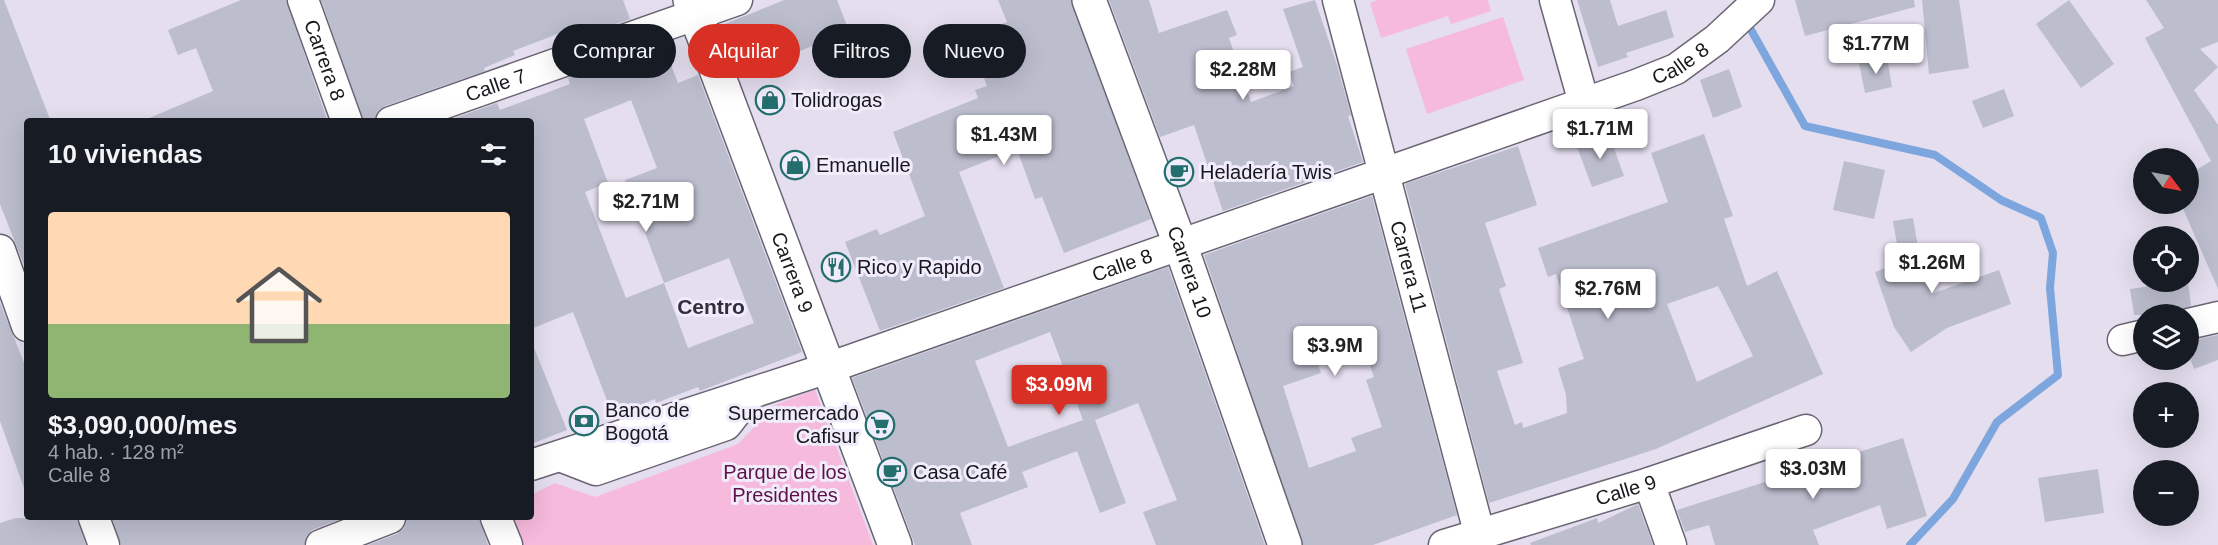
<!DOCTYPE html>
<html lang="es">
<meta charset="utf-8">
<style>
:root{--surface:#171b24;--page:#20242c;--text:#f1f3f6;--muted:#9ea1a6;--accent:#d93025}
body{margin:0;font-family:Helvetica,sans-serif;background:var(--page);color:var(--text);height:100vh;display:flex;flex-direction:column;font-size:22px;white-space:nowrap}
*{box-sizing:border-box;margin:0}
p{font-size:20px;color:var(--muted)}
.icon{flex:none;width:33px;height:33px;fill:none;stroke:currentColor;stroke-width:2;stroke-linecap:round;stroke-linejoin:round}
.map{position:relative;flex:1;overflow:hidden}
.details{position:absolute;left:24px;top:118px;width:510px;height:402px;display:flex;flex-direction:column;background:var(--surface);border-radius:6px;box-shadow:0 6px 24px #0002}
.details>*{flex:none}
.top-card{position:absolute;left:552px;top:24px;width:570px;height:54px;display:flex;gap:12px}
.needle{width:39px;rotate:122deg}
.tools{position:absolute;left:2133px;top:148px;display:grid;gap:12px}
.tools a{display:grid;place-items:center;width:66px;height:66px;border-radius:50%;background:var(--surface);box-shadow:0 6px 24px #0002;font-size:30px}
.price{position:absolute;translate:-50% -51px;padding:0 14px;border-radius:6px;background:#fff;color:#222;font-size:20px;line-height:39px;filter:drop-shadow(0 2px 3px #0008)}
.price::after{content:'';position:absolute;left:50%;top:36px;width:18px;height:14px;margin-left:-9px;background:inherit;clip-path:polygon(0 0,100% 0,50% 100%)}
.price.on{background:var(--accent);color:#fff}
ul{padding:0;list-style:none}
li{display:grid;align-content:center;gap:12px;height:318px;padding:0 24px}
li span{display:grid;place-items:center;height:186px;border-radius:6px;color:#555}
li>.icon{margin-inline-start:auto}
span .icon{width:108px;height:108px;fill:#fffc;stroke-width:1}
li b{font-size:26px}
h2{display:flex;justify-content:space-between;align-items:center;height:72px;padding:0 24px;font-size:26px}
.chip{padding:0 21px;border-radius:27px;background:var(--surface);box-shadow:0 6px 24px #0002;font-size:21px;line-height:54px}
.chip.on{background:var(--accent);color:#fff}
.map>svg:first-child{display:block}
.green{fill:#f6badc}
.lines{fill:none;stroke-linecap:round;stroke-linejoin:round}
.stream{stroke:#7da5de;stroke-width:8}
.building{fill:#bcbece;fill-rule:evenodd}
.street-casing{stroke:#6a6573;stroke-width:33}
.secondary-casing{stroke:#6a6573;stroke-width:36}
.street{stroke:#fff;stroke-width:30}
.secondary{stroke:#fff;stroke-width:33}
.labels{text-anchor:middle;stroke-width:6;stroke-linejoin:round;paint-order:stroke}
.street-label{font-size:20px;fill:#18171c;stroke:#f1ecfc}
.poi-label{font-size:20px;fill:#18171c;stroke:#f1ecfc;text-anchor:start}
.park-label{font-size:20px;fill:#5e1046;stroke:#f1ecfc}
.neighbourhood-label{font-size:21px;font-weight:bold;fill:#332e3b;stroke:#f1ecfc}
</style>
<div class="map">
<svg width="2218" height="545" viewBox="0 0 2218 545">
<rect width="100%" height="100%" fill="#e4deef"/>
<g class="green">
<path d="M1378 0H1488L1491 11 1451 24 1448 16 1381 38 1370 3Z"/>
<path d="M1503 17 1524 80 1427 114 1406 49Z"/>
<path d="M815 390 873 545H522L511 518H531V495L555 483 595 497 738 444 777 404Z"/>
</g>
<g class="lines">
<path class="stream" d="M1746 21 1805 126 1935 155 2001 200 2041 218 2053 253 2050 288 2058 375 1997 422 1953 499 1910 545"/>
</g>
<g class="building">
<path d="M0 0H4L51 122H27L26 270 0 204Z"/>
<path d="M241 0H286L328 122H140L213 91 196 48 178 55 168 30Z"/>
<path d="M321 0H623L630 19 580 37 576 27 513 51 515 55 484 68 485 71 385 106 378 111 374 122H364Z"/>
<path d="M784 0H837L849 31 778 60 775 52 735 68 720 26Z"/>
<path d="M998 0H1071L1151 219 1064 253 1042 197 1035 199 1017 149 959 172 1004 288 880 331 845 242 877 229 880 235 925 216 893 132 978 98 975 90 987 86 981 70 989 66 977 34 1007 22Z"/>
<path d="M1109 0H1149L1159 33 1227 10 1237 35 1229 38 1251 102 1294 86 1289 72 1303 67 1283 9 1315 0 1337 65 1351 115 1348 116 1363 162 1223 211 1194 125 1160 137Z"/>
<path d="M1577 0H1610L1618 26 1666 10 1674 37 1626 53 1628 57 1598 67Z"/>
<path d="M1795 0H1914L1915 7 1805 36Z"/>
<path d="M1922 0H1959L1969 68 1929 74Z"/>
<path d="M2069 0 2114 64 2081 88 2036 24Z"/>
<path d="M2146 0H2218V42L2200 49 2218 67 2194 90 2218 125V289L2181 204H2188V175L2211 161 2145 38 2164 28Z"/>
<path d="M663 44 678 83 698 75 802 352 700 391 698 387 656 403 655 399 613 416 573 312 531 329V122H444L497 103 500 110 570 84 568 78ZM631 100 657 168 625 180 664 283 626 298 585 192 608 183 584 119ZM729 258 754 323 688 348 664 283Z"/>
<path d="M1887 57 1892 87 1865 93 1859 63Z"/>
<path d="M1729 69 1742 107 1713 118 1700 80Z"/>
<path d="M2004 89 2014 116 1983 128 1972 101Z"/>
<path d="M1608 132 1624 176 1592 187 1576 144Z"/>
<path d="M1704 134 1733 216 1724 219 1747 286 1777 271 1823 374 1656 449 1489 503 1405 184 1518 146 1537 205 1485 223 1506 286 1499 289 1523 363 1497 371 1515 425 1522 422 1523 428 1567 413 1566 395 1558 368 1584 359 1556 274 1548 277 1538 248 1668 202 1651 153ZM1718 286 1753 356 1697 382 1667 304Z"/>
<path d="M1844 161 1885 170 1874 219 1833 210Z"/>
<path d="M1372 196 1457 515 1373 545H1303L1204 255ZM1360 337 1374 377 1366 380 1382 427 1351 438 1356 451 1309 468 1283 386 1321 373 1314 353Z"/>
<path d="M1913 218 1920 259 1931 294 1999 270 2011 304 1947 328 1911 352 1894 327 1875 272 1900 262 1893 221Z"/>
<path d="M1168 267 1265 545H1156L1143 512 1177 500 1138 403 1095 420 1126 503 1100 513 1077 451 1022 472 1028 487 960 513 972 545H915L852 378ZM1050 332 1083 420 1008 447 975 361Z"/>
<path d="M2179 282H2188L2191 306 2177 311 2174 315H2134L2130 289Z"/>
<path d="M0 303 27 370V488H24L0 421Z"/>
<path d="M2218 335V360L2194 369 2188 353V341Z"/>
<path d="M531 340 567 430 531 444Z"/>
<path d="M1903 438 1927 516 1887 529 1880 505 1813 530 1819 545H1715L1709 525 1685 532 1677 510Z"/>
<path d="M2098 469 2104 513 2045 522 2038 478Z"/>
<path d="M1638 504 1653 545H1531L1530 543 1597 518 1598 523Z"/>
<path d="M16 518H77L86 545H0V523Z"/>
<path d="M112 518H344L314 529 307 535 304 545H121Z"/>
<path d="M407 518H479L488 545H368L397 534 404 528Z"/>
</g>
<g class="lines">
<g class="street-casing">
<g id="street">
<path id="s1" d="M303 0 347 122"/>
<path id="s2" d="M1338 0 1479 532"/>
<path d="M1555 0 1584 103"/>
<path id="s3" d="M391 122 737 0"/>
<path d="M0 250 27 326"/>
<path d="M2188 324 2218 317"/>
<path d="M2123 340 2144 335"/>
<path d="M560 456 596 470 726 425 751 393"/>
<path id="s4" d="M531 465 828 368 1636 85 1676 69 1717 39 1759 0"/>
<path d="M1649 483 1671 545"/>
<path d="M94 518 104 545"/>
<path d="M496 518 507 545"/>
<path d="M321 545 390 518"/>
<path id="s5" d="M1444 545 1649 483 1806 430"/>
</g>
</g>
<g class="secondary-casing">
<g id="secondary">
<path id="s6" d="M690 0 895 545"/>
<path id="s7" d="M1089 0 1180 244 1285 545"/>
</g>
</g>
<use href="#street" class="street"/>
<use href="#secondary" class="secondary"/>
</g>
<defs>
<g id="shop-ring" transform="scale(1.5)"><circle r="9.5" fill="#f1ecfc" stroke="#246f6d" stroke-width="1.5"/><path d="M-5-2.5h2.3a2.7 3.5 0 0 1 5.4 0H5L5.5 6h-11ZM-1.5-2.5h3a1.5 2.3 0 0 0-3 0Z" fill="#246f6d"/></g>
<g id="cafe-ring" transform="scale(1.5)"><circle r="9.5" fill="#f1ecfc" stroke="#246f6d" stroke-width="1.5"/><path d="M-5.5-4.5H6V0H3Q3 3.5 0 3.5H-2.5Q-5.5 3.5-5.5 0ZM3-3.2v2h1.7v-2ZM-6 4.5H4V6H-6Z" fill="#246f6d"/></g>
<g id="restaurant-ring" transform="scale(1.5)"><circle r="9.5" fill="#f1ecfc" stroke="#246f6d" stroke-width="1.5"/><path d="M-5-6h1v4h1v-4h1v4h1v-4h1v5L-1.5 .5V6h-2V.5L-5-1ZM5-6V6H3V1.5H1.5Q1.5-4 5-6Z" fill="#246f6d"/></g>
<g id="bank-ring" transform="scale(1.5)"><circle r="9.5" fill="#f1ecfc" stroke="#246f6d" stroke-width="1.5"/><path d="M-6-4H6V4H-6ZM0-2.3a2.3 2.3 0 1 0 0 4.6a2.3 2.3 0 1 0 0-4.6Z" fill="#246f6d"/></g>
<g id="supermarket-ring" transform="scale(1.5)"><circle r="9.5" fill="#f1ecfc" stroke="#246f6d" stroke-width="1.5"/><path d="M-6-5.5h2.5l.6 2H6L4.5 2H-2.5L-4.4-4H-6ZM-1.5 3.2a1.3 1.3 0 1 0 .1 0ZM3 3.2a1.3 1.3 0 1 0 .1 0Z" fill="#246f6d"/></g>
</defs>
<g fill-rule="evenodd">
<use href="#shop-ring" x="770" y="100"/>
<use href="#shop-ring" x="795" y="165"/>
<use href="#cafe-ring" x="1179" y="172"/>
<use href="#restaurant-ring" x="836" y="267"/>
<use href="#bank-ring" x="584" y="421"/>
<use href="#supermarket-ring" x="880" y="425"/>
<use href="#cafe-ring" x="892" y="472"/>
</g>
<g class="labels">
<g class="street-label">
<text dy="7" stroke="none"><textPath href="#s1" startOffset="64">Carrera 8</textPath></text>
<text dy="7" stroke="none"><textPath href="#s4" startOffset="1218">Calle 8</textPath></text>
<text dy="7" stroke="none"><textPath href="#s3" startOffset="111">Calle 7</textPath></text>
<text dy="7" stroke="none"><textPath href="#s4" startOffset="624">Calle 8</textPath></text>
<text dy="7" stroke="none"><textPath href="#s2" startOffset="276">Carrera 11</textPath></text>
<text dy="7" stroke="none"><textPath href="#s7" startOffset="290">Carrera 10</textPath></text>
<text dy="7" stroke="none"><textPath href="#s6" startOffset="291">Carrera 9</textPath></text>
<text dy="7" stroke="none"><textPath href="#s5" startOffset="190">Calle 9</textPath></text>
</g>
<g class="poi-label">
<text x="791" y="107">Tolidrogas</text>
<text x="816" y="172">Emanuelle</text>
<text x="1200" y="179">Heladería Twis</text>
<text x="857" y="274">Rico y Rapido</text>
<text x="605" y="417">Banco de<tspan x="605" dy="23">Bogotá</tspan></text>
<text x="859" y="420" text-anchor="end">Supermercado<tspan x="859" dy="23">Cafisur</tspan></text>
<text x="913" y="479">Casa Café</text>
</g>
<g class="park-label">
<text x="785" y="479">Parque de los<tspan x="785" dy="23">Presidentes</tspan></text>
</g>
<g class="neighbourhood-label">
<text x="711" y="314">Centro</text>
</g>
</g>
</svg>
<div class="tools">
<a><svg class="needle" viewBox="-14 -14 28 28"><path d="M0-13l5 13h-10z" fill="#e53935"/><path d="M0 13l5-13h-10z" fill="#9ea1a6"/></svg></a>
<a><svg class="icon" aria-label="locate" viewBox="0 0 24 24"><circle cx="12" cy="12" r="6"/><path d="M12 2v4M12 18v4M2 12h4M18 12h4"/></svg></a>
<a><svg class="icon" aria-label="layers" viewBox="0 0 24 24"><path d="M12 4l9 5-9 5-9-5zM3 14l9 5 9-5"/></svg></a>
<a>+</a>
<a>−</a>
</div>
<b class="price" style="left:1876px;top:75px">$1.77M</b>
<b class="price" style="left:1243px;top:101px">$2.28M</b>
<b class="price" style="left:1600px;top:160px">$1.71M</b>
<b class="price" style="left:1004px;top:166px">$1.43M</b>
<b class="price" style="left:646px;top:233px">$2.71M</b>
<b class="price" style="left:1932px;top:294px">$1.26M</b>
<b class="price" style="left:1608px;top:320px">$2.76M</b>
<b class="price" style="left:1335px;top:377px">$3.9M</b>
<b class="price on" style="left:1059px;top:416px">$3.09M</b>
<b class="price" style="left:1813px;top:500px">$3.03M</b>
<div class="top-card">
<a class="chip">Comprar</a>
<a class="chip on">Alquilar</a>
<a class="chip">Filtros</a>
<a class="chip">Nuevo</a>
</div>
<section class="details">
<h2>10 viviendas<svg class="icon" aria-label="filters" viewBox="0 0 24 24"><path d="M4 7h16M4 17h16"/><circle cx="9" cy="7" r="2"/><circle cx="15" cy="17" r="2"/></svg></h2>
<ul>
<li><span style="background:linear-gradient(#ffd9b3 60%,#8fb573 0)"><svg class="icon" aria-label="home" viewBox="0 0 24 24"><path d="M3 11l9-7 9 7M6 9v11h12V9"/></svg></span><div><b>$3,090,000/mes</b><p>4 hab. · 128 m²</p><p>Calle 8</p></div></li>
</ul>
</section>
</div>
